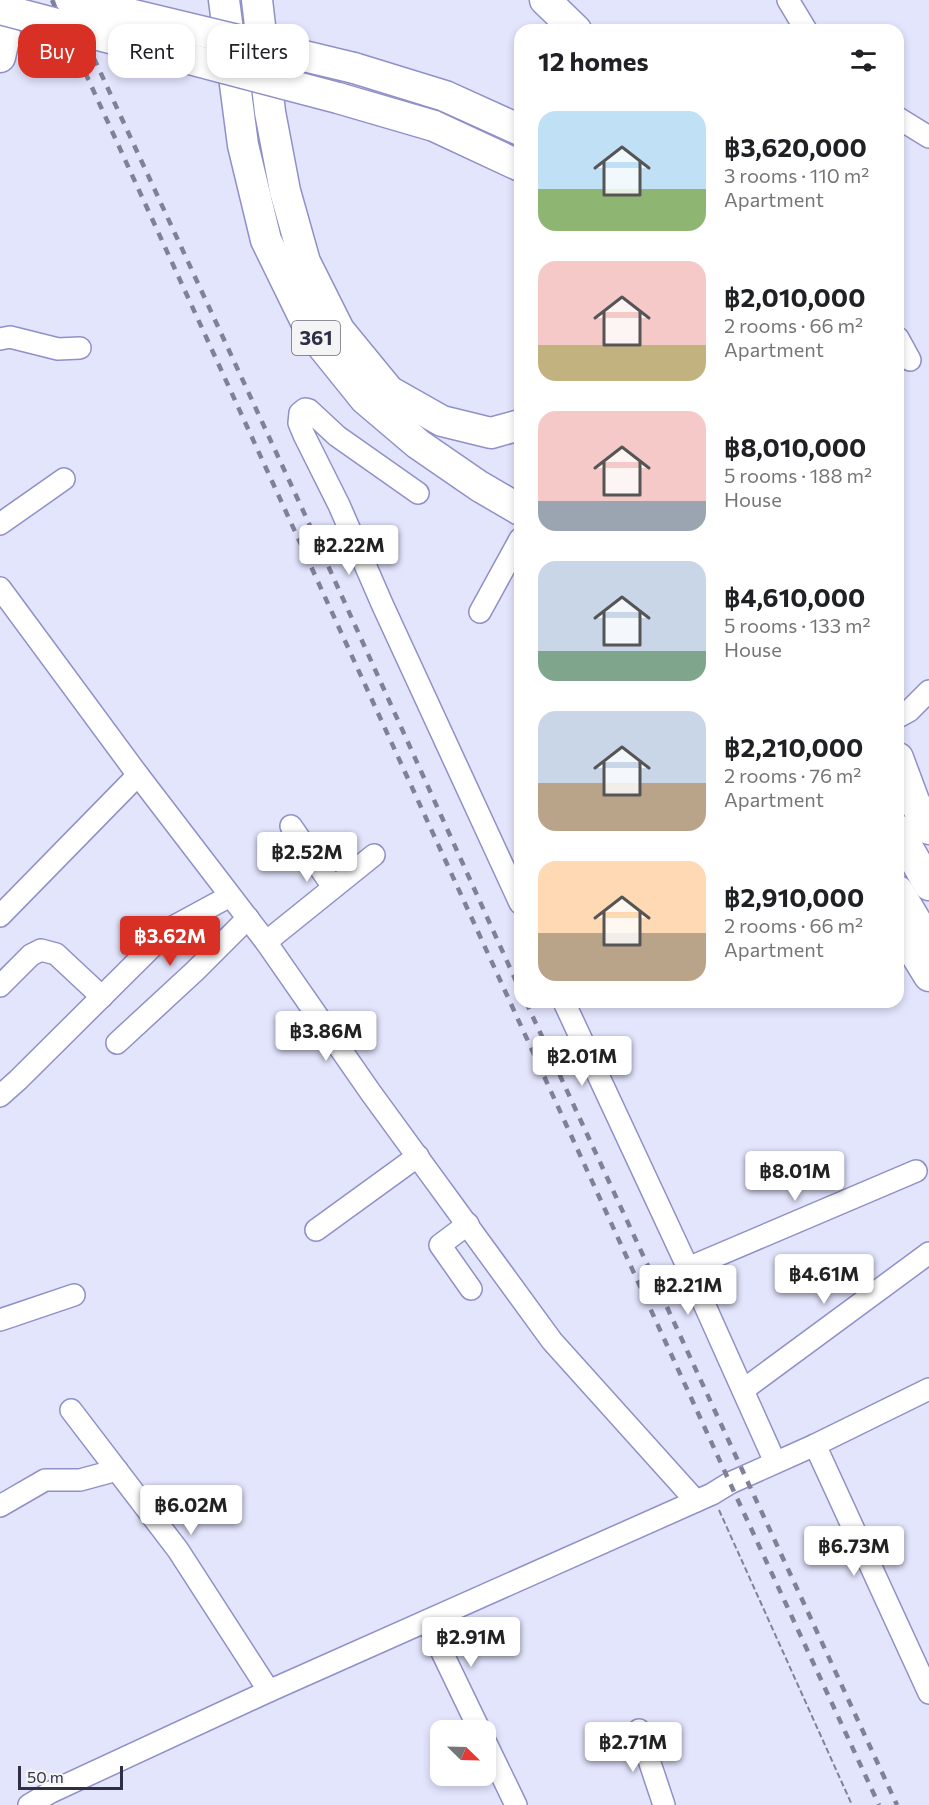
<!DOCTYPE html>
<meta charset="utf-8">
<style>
:root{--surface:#fff;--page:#f6f6f6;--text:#202124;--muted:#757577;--accent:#d93025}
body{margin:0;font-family:Commissioner,sans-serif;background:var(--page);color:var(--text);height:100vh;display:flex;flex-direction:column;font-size:22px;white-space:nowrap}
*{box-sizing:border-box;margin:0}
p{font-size:20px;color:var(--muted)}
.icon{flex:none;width:33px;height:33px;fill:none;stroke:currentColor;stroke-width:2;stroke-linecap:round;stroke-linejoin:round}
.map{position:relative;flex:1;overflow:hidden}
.details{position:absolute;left:514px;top:24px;width:390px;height:984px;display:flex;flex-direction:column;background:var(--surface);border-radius:18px;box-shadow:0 3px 9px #0003}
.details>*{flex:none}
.hud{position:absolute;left:18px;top:24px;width:406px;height:54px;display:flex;gap:12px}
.needle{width:39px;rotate:113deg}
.controls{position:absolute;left:430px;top:1720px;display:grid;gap:12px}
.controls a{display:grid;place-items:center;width:66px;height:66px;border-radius:12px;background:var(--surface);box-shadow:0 3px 9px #0003;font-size:30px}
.scale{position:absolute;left:18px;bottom:15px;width:105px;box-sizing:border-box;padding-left:6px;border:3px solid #2e2e45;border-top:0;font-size:16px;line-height:21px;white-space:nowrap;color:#2e2e45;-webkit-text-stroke:4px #f4f4f4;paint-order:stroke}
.price{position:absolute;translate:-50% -51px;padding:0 14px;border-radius:6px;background:#fff;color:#222;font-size:20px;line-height:39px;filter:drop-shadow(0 2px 3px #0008)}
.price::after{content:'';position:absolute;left:50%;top:36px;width:18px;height:14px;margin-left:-9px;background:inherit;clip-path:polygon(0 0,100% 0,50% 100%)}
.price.selected{background:var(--accent);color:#fff}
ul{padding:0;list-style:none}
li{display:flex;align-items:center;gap:18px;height:150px;padding:0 24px}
li span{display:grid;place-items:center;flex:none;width:168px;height:120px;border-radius:18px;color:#555}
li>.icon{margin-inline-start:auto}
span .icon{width:72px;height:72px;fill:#fffc;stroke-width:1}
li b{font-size:26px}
h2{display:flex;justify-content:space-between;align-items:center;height:72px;padding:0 24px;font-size:26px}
.chip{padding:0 21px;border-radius:18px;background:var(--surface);box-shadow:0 3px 9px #0003;font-size:21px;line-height:54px}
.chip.selected{background:var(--accent);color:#fff}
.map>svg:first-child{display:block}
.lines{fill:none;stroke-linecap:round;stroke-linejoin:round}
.minor-casing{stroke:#8f90c8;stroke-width:24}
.highway-casing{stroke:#8f90c8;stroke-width:33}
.path{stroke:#818199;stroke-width:2;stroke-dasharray:6 3;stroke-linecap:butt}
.minor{stroke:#fff;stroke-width:21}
.highway{stroke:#fff;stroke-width:30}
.rail{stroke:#808199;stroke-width:4.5;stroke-dasharray:8 8;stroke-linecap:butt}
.highway-bridge-casing{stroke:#8f90c8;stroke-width:33;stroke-linecap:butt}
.highway-bridge{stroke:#fff;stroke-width:30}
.labels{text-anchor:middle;stroke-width:5;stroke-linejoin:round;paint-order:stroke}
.shield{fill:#f4f4f4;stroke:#69697a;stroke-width:1.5}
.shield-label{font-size:20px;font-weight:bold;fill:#2e2e45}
</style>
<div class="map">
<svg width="929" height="1805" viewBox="0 0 929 1805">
<rect width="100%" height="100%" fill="#e3e5fd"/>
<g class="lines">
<g class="minor-casing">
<g id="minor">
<path d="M788 0 806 30"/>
<path d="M898 118 929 137"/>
<path d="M898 338 910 360"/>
<path d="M0 339 10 337 58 349 80 348"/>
<path d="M418 493 337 436 309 410 305 409 300 413 299 423 304 435 339 505 383 606 520 903"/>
<path d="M0 524 64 479"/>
<path d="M0 588 138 775 266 942 371 1093 552 1341 696 1501"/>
<path d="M480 612 520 539"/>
<path d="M898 717 909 711 929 691"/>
<path d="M291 826 333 887"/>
<path d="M0 916 138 775"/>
<path d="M266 942 374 855"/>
<path d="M0 986 31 955 41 950 56 954 102 997"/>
<path d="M564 1002 688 1268 775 1462"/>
<path d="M117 1043 195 971 248 918"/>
<path d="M0 1096 18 1080 171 928 230 896"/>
<path d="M468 1224 440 1245 471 1289"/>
<path d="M316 1230 418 1156"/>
<path d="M688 1268 916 1171"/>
<path d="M0 1320 74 1295"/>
<path d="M743 1390 929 1253"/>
<path d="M71 1410 178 1550 269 1691"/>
<path d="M815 1445 929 1693"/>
<path d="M0 1506 45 1480H80L117 1470"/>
<path d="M427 1621 480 1731"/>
<path d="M639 1730 664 1805"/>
<path d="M486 1743 516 1805"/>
<path d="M29 1805 51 1792 269 1691 712 1494 730 1483 815 1445 929 1389"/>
</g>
</g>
<g class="highway-casing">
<g id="highway">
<path d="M224 0 243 145 266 240 311 332 365 399 418 444 479 486 520 510"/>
<path d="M257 0 270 112 285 191 305 262 339 330 389 391 442 421 491 433 520 425"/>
<path d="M545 0 576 30"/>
<path d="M0 23 5 35 0 57"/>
<path d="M354 68 445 96 520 130"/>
<path d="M338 98 434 126 520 166"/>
<path d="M898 758 914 801 929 829"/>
<path d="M898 830 929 885"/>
<path d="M898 891 929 943"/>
<path d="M899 927 929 976"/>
</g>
</g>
<path class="path" d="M719 1510 852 1805"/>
<use href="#minor" class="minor"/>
<use href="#highway" class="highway"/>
<g class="rail">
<path d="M52 0 730 1483 879 1805"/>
<path d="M67 0 306 517 520 990"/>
<path d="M526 1002 897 1805"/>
</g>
<g class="highway-bridge-casing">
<g id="highway-bridge">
<path d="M71 0 354 68"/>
<path d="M0 9 338 98"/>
</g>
</g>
<use href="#highway-bridge" class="highway-bridge"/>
</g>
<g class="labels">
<rect class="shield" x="292" y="321" width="48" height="34" rx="4.5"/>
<g class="shield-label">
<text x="316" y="345">361</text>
</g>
</g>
</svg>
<div class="controls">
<a><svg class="needle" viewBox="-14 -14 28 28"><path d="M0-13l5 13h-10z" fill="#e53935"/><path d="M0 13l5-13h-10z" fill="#757577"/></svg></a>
</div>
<div class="scale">50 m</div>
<b class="price" style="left:349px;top:576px">฿2.22M</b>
<b class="price" style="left:307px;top:883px">฿2.52M</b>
<b class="price selected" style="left:170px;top:967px">฿3.62M</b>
<b class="price" style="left:326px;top:1062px">฿3.86M</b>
<b class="price" style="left:582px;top:1087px">฿2.01M</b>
<b class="price" style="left:795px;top:1202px">฿8.01M</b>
<b class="price" style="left:824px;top:1305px">฿4.61M</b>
<b class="price" style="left:688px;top:1316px">฿2.21M</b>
<b class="price" style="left:191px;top:1536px">฿6.02M</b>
<b class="price" style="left:854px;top:1577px">฿6.73M</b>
<b class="price" style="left:471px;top:1668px">฿2.91M</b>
<b class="price" style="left:633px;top:1773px">฿2.71M</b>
<div class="hud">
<a class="chip selected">Buy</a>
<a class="chip">Rent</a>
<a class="chip">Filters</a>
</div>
<section class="details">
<h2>12 homes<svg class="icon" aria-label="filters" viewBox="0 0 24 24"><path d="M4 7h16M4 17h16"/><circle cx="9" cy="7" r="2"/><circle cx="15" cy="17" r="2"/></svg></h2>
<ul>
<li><span style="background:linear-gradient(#bfe0f5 65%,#8fb573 0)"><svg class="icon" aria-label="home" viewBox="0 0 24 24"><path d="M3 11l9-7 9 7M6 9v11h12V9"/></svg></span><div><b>฿3,620,000</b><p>3 rooms · 110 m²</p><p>Apartment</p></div></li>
<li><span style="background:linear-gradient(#f6c9c9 70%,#c2b280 0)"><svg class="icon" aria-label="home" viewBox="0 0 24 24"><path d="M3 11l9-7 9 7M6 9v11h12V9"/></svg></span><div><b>฿2,010,000</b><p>2 rooms · 66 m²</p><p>Apartment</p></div></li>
<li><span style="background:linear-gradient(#f6c9c9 75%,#9aa5b1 0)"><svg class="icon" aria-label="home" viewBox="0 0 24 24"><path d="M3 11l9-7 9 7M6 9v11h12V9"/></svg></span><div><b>฿8,010,000</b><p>5 rooms · 188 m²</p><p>House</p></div></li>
<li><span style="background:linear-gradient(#c9d6e8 75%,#7fa58c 0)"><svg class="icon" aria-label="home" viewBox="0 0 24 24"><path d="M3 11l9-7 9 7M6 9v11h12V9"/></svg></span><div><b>฿4,610,000</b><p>5 rooms · 133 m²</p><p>House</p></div></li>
<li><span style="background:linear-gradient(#c9d6e8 60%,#b9a48a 0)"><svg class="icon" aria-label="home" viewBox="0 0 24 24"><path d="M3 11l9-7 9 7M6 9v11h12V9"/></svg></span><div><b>฿2,210,000</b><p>2 rooms · 76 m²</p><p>Apartment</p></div></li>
<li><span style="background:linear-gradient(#ffd9b3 60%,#b9a48a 0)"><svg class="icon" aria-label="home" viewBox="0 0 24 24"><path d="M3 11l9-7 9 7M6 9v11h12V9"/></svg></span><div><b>฿2,910,000</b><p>2 rooms · 66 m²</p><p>Apartment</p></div></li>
</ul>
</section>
</div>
